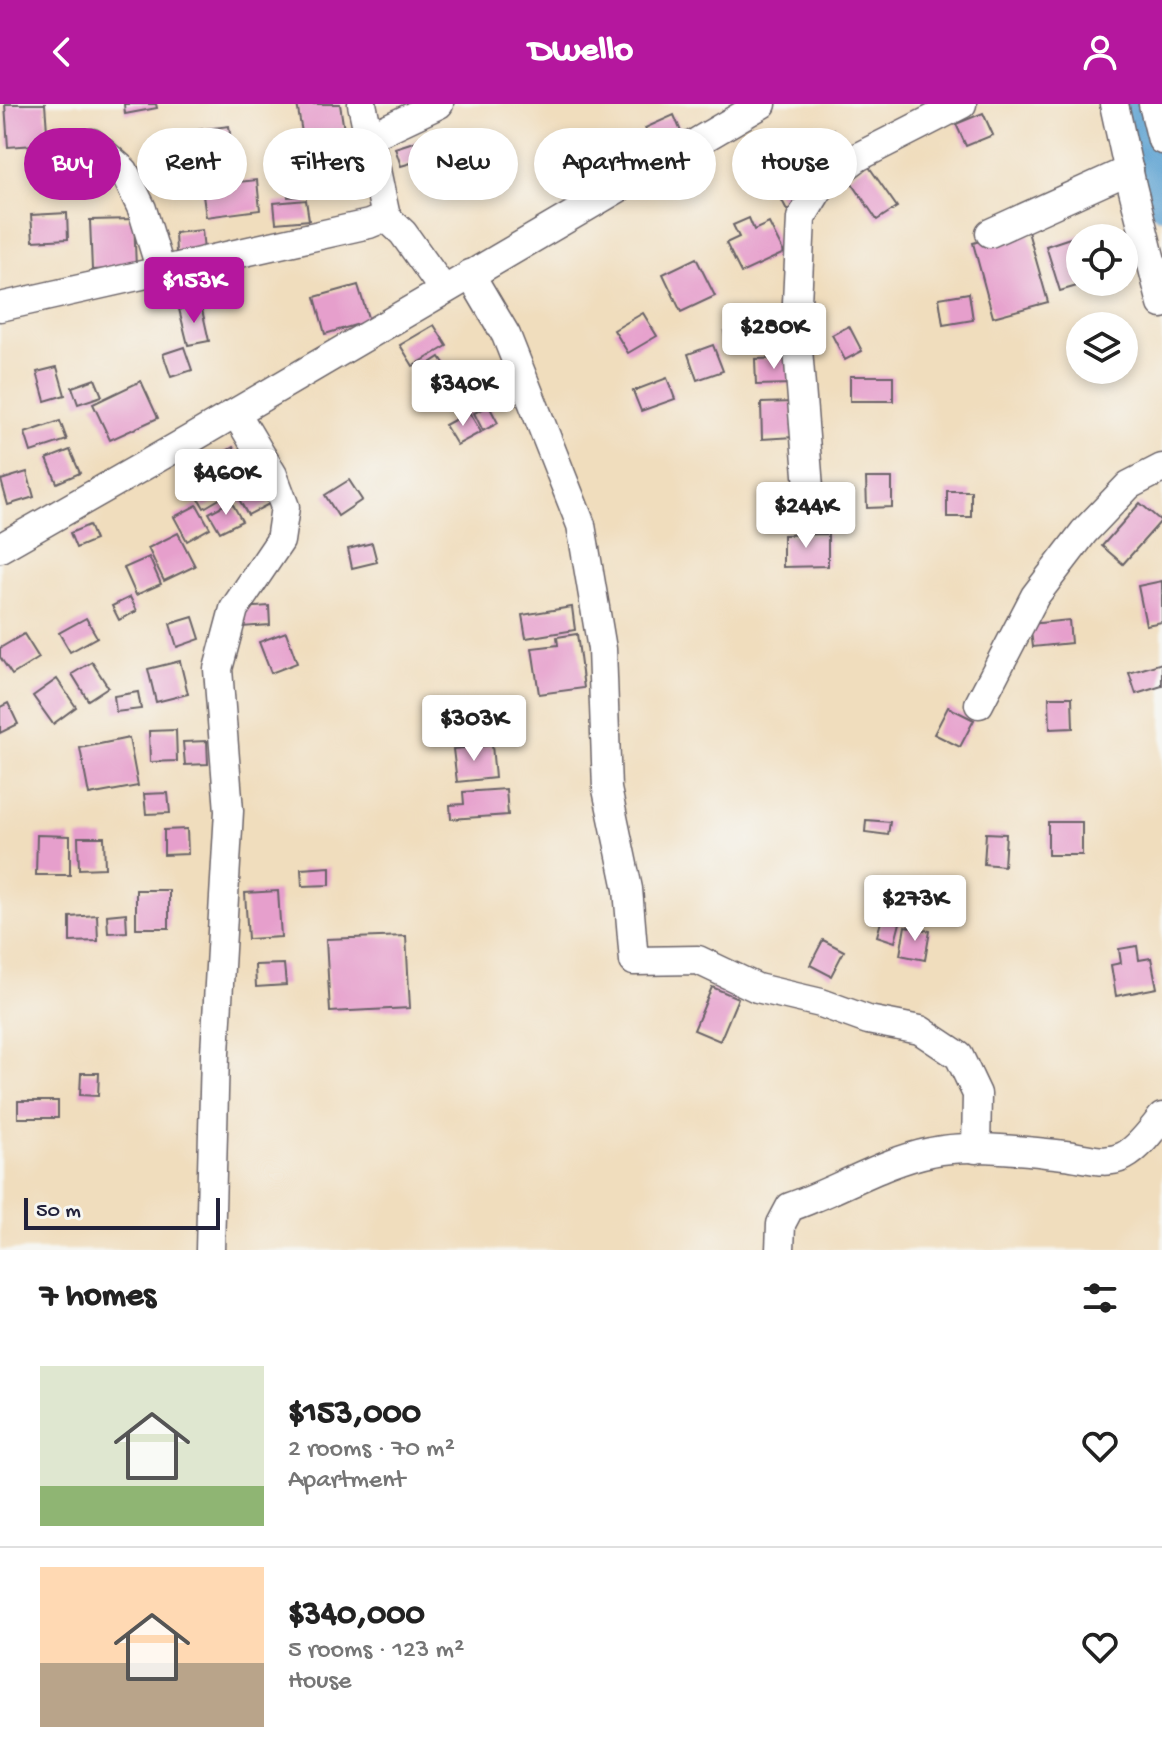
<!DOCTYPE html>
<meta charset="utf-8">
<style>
:root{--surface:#fff;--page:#f2f2f2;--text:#222;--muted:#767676;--line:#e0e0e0;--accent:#b5179e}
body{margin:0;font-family:"Gochi Hand",sans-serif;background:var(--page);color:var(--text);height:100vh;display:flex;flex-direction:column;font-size:30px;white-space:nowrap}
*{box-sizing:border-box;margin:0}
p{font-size:26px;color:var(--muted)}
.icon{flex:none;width:44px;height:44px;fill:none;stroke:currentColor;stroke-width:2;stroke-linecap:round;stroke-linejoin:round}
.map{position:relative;height:1146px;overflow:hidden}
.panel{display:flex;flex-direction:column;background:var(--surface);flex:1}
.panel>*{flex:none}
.hud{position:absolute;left:24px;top:24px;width:1114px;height:72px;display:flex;gap:16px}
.controls{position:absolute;left:1066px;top:120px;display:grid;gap:16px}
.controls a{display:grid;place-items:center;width:72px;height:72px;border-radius:50%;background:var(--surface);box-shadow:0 4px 12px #0003;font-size:40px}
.scale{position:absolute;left:24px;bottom:20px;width:196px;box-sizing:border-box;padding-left:8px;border:4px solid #22223b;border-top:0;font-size:22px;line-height:28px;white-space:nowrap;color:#22223b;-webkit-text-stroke:6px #f6f6f2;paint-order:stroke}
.price{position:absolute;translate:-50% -68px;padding:0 18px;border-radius:8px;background:#fff;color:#222;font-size:26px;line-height:52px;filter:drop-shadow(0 2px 4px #0008)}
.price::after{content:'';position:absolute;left:50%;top:48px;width:24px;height:18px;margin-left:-12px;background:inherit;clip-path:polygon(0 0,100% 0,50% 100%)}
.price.selected{background:var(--accent);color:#fff}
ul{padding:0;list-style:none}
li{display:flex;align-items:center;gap:24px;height:200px;padding:0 40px}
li+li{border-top:2px solid var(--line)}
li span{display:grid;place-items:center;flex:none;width:224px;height:160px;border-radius:0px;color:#555}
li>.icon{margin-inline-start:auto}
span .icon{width:96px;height:96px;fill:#fffc;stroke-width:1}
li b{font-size:34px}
h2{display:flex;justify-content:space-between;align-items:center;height:96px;padding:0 40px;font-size:34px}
.tag{padding:0 28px;border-radius:36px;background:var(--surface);box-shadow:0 4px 12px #0003;font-size:28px;line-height:72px}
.tag.selected{background:var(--accent);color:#fff}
header{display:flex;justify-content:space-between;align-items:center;height:104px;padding:0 40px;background:var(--accent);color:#fff;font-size:36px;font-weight:700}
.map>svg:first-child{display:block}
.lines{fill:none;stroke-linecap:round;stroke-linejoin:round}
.canal{stroke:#5ba1d1;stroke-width:28}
.building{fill:#e69fcc}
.minor-casing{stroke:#6a6368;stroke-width:31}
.minor{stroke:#fff;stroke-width:28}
</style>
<header><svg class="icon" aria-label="back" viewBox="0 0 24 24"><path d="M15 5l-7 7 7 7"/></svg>Dwello<svg class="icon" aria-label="person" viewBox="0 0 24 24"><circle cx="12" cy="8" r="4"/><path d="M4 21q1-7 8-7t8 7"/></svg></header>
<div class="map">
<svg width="1162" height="1146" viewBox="0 0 1162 1146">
<rect width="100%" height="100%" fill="#f6f6f2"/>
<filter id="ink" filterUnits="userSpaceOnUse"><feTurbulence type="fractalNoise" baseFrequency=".0125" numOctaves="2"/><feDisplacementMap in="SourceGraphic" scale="16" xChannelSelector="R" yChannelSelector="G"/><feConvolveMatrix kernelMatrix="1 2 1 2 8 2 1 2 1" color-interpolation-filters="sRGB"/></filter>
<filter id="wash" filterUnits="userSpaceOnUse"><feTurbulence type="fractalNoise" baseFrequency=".006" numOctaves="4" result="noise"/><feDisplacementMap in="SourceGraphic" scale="32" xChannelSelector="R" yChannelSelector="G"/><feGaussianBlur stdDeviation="1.8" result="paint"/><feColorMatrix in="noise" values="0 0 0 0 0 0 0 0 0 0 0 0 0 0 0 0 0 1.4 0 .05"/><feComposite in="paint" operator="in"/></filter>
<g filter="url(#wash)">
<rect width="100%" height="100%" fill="#f0ddbd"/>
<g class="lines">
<path class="canal" d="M1134 0 1162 101"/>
</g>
<g id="blocks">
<g class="building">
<path d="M5 0H45L48 40 8 43Z"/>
<path d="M124 0H156L157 4 125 10Z"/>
<path d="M297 0H340L345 33 304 40Z"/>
<path d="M983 9 993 31 966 42 956 20Z"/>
<path d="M674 11 682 30 653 43 645 24Z"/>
<path d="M229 22 234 60 192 65 190 46 199 44 196 26Z"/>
<path d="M833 25 843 47 816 59 805 38Z"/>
<path d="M426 34 431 53 401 62 395 44Z"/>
<path d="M773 34 787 66 753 80 740 47Z"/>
<path d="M867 60 897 103 877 116 848 73Z"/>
<path d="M236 65 238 78 257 76 260 106 206 113 200 70Z"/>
<path d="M312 72 313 92 288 93 287 73Z"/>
<path d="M797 74 808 95 787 106 776 85Z"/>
<path d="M306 96 309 116 276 119 274 99Z"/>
<path d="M67 109 68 135 33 137 31 111Z"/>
<path d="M749 114 754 126 769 119 784 149 741 169 726 139 739 133 733 121Z"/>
<path d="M134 115 136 164 92 166 90 116Z"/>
<path d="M1027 124 1048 198 993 213 973 139Z"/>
<path d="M202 126 204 147 176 149 175 129Z"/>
<path d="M1082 130 1084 134H1080V178L1087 179 1060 187 1046 142Z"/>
<path d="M696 154 715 192 681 208 663 170Z"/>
<path d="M358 181 369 217 325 230 315 193Z"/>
<path d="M969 189 973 216 943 221 939 194Z"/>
<path d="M201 201 209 237 188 241 179 205Z"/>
<path d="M643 209 657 232 628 249 614 226Z"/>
<path d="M788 212 790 241 756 243 754 214Z"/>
<path d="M434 221 447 242 413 262 400 241Z"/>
<path d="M849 222 862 247 845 256 832 231Z"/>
<path d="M744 224 748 245 728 248 724 227Z"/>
<path d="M713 241 723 267 697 276 688 250Z"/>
<path d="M184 243 192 266 171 273 163 250Z"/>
<path d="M440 253 450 268 427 283 417 268Z"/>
<path d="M792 254V280L756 281 755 255Z"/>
<path d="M57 263 65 291 45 297 37 268Z"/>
<rect x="850" y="272" width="43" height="25"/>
<path d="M667 274 675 295 641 307 633 287Z"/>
<path d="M95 275 102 292 78 300 72 283Z"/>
<path d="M141 277 158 314 110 336 93 300Z"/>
<path d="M793 298 794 333 762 335 761 299Z"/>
<path d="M489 302 498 319 483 327 474 309Z"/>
<path d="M469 308 481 328 457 341 445 321Z"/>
<path d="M60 317 67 336 31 348 25 329Z"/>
<path d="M233 343 252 376 204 404 185 371Z"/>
<path d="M70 346 80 369 57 379 47 355Z"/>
<path d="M27 368 34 393 8 401 1 376Z"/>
<path d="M866 374H892V403L867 404Z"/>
<path d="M349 376 362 396 338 412 325 391Z"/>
<path d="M258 380 269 400 248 411 237 392Z"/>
<rect x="947" y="387" width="24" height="26"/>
<path d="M231 397 242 417 220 428 209 409Z"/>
<path d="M1140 399 1161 417 1123 460 1102 442Z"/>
<path d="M197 401 210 424 187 437 174 413Z"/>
<path d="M89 421 95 436 76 444 70 429Z"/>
<path d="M178 429 195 462 164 477 148 444Z"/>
<path d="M828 430V462L783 463V431Z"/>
<path d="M372 439 377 458 352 464 348 445Z"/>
<path d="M149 453 161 480 136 491 124 464Z"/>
<path d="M1162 477V518L1146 521 1138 482Z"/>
<path d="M130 493 137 507 119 516 112 502Z"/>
<path d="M269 502 270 521 242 523 241 504Z"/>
<path d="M572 503 575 526 526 534 522 511Z"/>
<path d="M193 513 200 535 177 543 170 520Z"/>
<path d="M86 514 97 533 70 548 59 529Z"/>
<path d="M1069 516 1071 539 1033 543 1030 520Z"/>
<path d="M286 528 297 559 271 569 259 538Z"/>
<path d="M24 530 39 554 12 571 0 553V544Z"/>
<path d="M577 530 584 584 539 590 532 544 558 541 557 533Z"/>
<path d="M180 557 188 590 156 598 148 565Z"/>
<path d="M92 558 108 583 88 596 72 570Z"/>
<path d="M1162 559V582L1136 590 1129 569Z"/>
<path d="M57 575 76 603 53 620 33 592Z"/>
<path d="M138 588 141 605 116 608 114 592Z"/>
<path d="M1049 593H1072L1073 624 1050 625Z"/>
<path d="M8 599 18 620 0 629V603Z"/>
<path d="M948 603 974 616 960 643 934 630Z"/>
<path d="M176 626 177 657 150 658 149 627Z"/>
<path d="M129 634 138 682 89 691 80 644Z"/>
<path d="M207 637 208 660 185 661 183 638Z"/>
<path d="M492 641 495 674 457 678 453 645Z"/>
<path d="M506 685 508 711 451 715 450 701 464 700 463 688Z"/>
<path d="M168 689 170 709 146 710 144 690Z"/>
<path d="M866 716 890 718 888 731 865 728Z"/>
<rect x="1048" y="718" width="34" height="33"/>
<path d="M187 725 188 750 164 751V726Z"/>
<path d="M986 729 1006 730 1004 762 984 760Z"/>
<path d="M37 731 70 732V771H36Z"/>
<path d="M78 733H104L105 764 79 765Z"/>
<path d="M330 763V781L302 782 301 765Z"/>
<rect x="136" y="786" width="33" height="38"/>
<path d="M278 787 281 833 248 835 245 789Z"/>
<path d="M126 809 127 828 108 829 107 811Z"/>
<path d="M97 811 98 837 70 838V813Z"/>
<path d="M882 814 900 819 895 838 877 832Z"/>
<path d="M905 822 930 827 925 856 900 851Z"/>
<path d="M406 832 410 904 330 908 326 835Z"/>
<path d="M823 836 844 847 831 872 810 861Z"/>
<path d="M1137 842 1139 856 1151 854 1157 884 1116 892 1111 861 1121 859 1119 845Z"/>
<path d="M284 860 286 881 256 883 255 861Z"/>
<path d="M712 883 738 894 720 937 694 926Z"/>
<path d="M81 969H99L98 992 80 991Z"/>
<rect x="18" y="997" width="40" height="17"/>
</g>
</g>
</g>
<g filter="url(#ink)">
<use href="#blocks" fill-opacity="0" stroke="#6a6368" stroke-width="2"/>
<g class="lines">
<g class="minor-casing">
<g id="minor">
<path d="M362 0 386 113"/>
<path d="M1114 0 1132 82 1162 200"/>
<path d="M1153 0 1162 36"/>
<path d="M369 33 439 0"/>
<path d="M92 39 124 67 142 105 161 167"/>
<path d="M990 129 1129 66"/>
<path d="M470 170 506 231 581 421 602 545 607 685 628 785 634 857 698 856 757 884 821 899 868 916 920 926 959 952 977 990 976 1045"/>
<path d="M0 203 369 120 386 113 403 129 443 185"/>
<path d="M810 396 796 220 801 114 822 80 858 53 962 0"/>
<path d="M0 444 189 336 762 0"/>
<path d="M979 600 1035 492 1084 428 1129 381 1162 364"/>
<path d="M210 1146 215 949 229 707 218 565 234 505 280 437 285 403 273 371 236 309"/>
<path d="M780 1146 781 1120 790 1103C837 1087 882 1058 931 1048 970 1039 1025 1047 1065 1051 1086 1053 1105 1062 1124 1052 1138 1045 1153 1025 1162 1013"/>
</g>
</g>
<use href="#minor" class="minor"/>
</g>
</g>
</svg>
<div class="controls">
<a><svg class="icon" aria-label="locate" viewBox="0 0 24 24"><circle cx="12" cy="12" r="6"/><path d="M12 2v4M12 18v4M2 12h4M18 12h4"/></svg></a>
<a><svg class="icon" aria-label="layers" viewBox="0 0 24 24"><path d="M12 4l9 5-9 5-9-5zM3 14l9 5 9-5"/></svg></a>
</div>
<div class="scale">50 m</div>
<b class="price selected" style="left:194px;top:221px">$153K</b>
<b class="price" style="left:774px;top:267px">$280K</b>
<b class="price" style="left:463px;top:324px">$340K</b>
<b class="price" style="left:226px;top:413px">$460K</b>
<b class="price" style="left:806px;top:446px">$244K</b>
<b class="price" style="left:474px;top:659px">$303K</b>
<b class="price" style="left:915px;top:839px">$273K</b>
<div class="hud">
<a class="tag selected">Buy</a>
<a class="tag">Rent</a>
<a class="tag">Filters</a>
<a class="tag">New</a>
<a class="tag">Apartment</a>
<a class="tag">House</a>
</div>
</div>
<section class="panel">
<h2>7 homes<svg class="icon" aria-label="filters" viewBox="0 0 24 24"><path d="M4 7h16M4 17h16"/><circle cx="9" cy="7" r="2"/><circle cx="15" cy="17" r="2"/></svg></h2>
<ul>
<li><span style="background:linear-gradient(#dfe7d0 75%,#8fb573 0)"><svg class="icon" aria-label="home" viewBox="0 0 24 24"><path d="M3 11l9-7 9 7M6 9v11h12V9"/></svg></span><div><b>$153,000</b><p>2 rooms · 70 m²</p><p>Apartment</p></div><svg class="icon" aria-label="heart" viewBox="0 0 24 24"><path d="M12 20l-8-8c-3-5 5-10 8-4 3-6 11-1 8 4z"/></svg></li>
<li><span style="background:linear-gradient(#ffd9b3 60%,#b9a48a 0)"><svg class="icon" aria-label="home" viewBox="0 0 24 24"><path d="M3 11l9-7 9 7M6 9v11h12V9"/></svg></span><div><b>$340,000</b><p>5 rooms · 123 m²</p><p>House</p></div><svg class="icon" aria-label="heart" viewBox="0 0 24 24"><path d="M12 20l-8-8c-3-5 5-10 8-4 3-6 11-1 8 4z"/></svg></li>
</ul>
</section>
